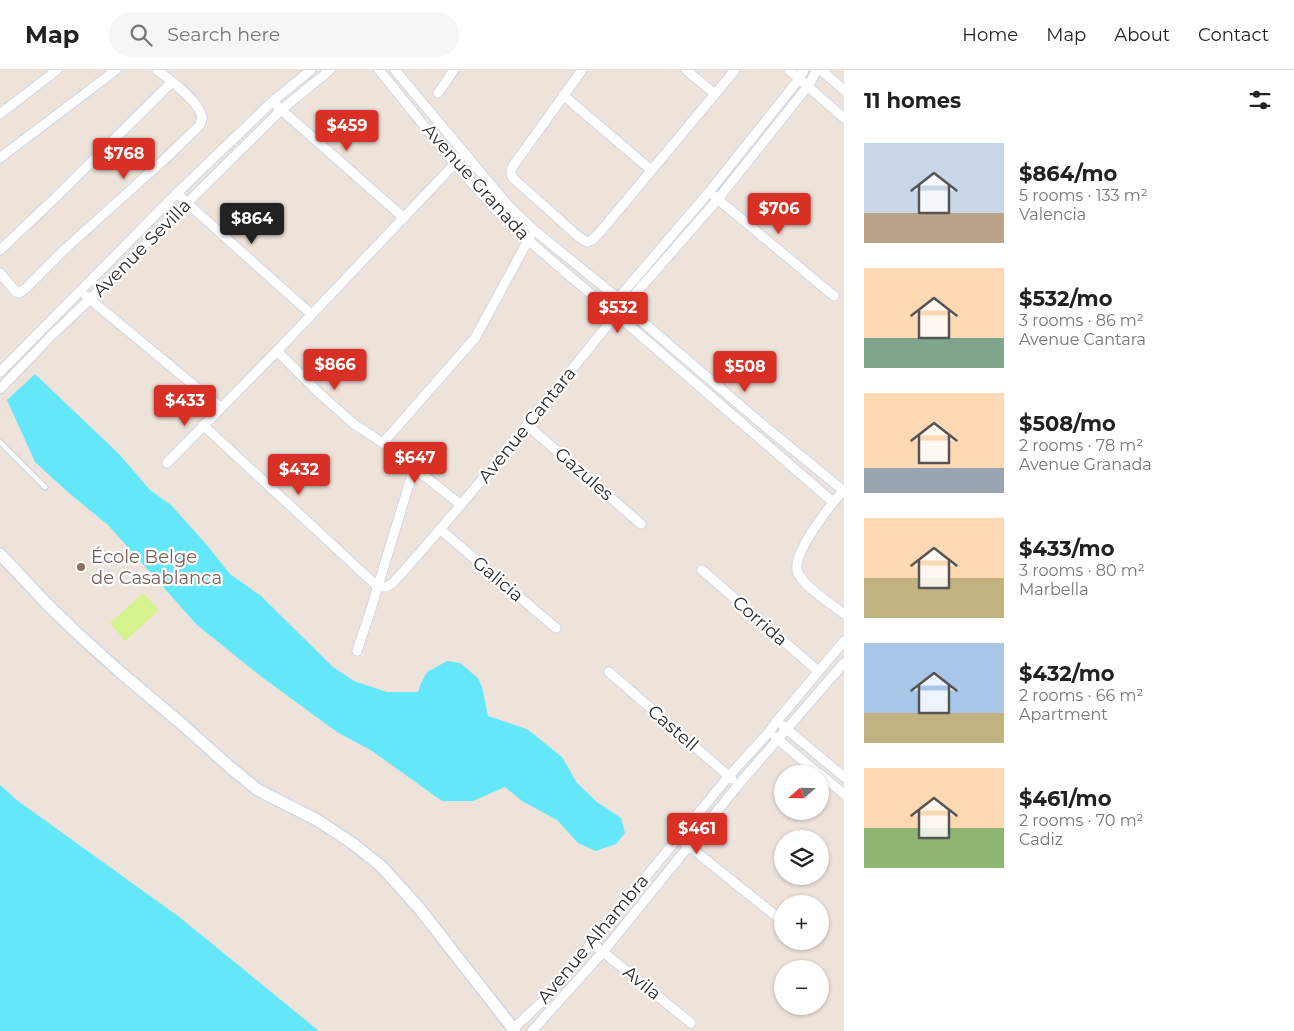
<!DOCTYPE html>
<meta charset="utf-8">
<style>
:root{--surface:#fff;--page:#f6f6f6;--text:#222;--muted:#767676;--line:#e0e0e0;--accent:#d93025}
body{margin:0;font-family:Montserrat,sans-serif;background:var(--page);color:var(--text);height:100vh;display:flex;flex-direction:column;font-size:19px;white-space:nowrap}
*{box-sizing:border-box;margin:0}
p{font-size:16px;color:var(--muted)}
.icon{flex:none;width:28px;height:28px;fill:none;stroke:currentColor;stroke-width:2;stroke-linecap:round;stroke-linejoin:round}
.map{position:relative;flex:1;overflow:hidden}
.details{display:flex;flex-direction:column;background:var(--surface);width:450px}
.details>*{flex:none}
.needle{width:32px;rotate:250deg}
.controls{position:absolute;left:774px;top:695px;display:grid;gap:10px}
.controls a{display:grid;place-items:center;width:55px;height:55px;border-radius:50%;background:var(--surface);box-shadow:0 1px 4px #0004;font-size:25px}
.price{position:absolute;translate:-50% -42px;padding:0 11px;border-radius:5px;background:var(--accent);color:#fff;font-size:16px;line-height:32px;filter:drop-shadow(0 1px 2px #0008)}
.price::after{content:'';position:absolute;left:50%;top:30px;width:15px;height:11px;margin-left:-8px;background:inherit;clip-path:polygon(0 0,100% 0,50% 100%)}
.price.selected{background:#222;color:#fff}
ul{padding:0;list-style:none}
li{display:flex;align-items:center;gap:15px;height:125px;padding:0 20px}
li span{display:grid;place-items:center;flex:none;width:140px;height:100px;border-radius:0px;color:#555}
li>.icon{margin-inline-start:auto}
span .icon{width:60px;height:60px;fill:#fffc;stroke-width:1}
li b{font-size:21px}
h2{display:flex;justify-content:space-between;align-items:center;height:60px;padding:0 20px;font-size:21px}
header{display:flex;align-items:center;gap:30px;box-sizing:border-box;height:70px;padding:0 25px;background:var(--surface);border-bottom:1px solid var(--line)}
header strong{font-size:24px}
nav{display:flex;gap:28px;margin-inline-start:auto;font-size:18px}
.search{width:350px;height:45px;background:var(--page);display:flex;align-items:center;gap:12px;box-sizing:border-box;padding:0 18px;border-radius:28px;color:var(--muted);font-size:19px}
main{display:flex;flex:1;min-height:0}
.map>svg:first-child{display:block}
.pitch{fill:#d6f28d}
.water{fill:#64e8f9}
.lines{fill:none;stroke-linecap:round;stroke-linejoin:round}
.service-casing{stroke:#d0d7e5;stroke-width:7}
.minor-casing{stroke:#d0d7e5;stroke-width:11}
.tertiary-casing{stroke:#d0d7e5;stroke-width:14}
.service{stroke:#fff;stroke-width:4.5}
.minor{stroke:#fff;stroke-width:9}
.tertiary{stroke:#fff;stroke-width:11}
.education-dot{fill:#8d6e63;stroke:#fff;stroke-width:2}
.labels{text-anchor:middle;stroke-width:4.5;stroke-linejoin:round;paint-order:stroke}
.street-label{font-size:18px;fill:#2a2a2a;stroke:#fff}
.education-label{font-size:18px;fill:#785e54;stroke:#fff;text-anchor:start}
</style>
<header>
<strong>Map</strong>
<div class="search"><svg class="icon" aria-label="search" viewBox="0 0 24 24"><circle cx="10" cy="10" r="6"/><path d="M15 15l6 6"/></svg>Search here</div>
<nav><a>Home</a><a>Map</a><a>About</a><a>Contact</a></nav>
</header>
<main>
<div class="map">
<svg width="844" height="961" viewBox="0 0 844 961">
<rect width="100%" height="100%" fill="#eee3db"/>
<path class="pitch" d="M143 523 159 540 125 571 110 553Z"/>
<g class="water">
<path d="M35 304 119 384 150 420 171 435 207 475 230 504 261 526 333 597 354 611 387 622H418L421 613 427 602 447 591 460 593 478 608 482 617 488 646 527 659 562 687 577 713 597 732 621 748 625 763 616 774 596 781 578 773 557 750 522 731 505 717 473 731H442L372 681 337 662 263 608 197 555 108 455 70 424 35 392 7 330Z"/>
<path d="M0 715 18 731 178 846 319 961H0Z"/>
</g>
<g class="lines">
<g class="service-casing">
<path id="service" d="M0 372 45 417"/>
</g>
<g class="minor-casing">
<g id="minor">
<path d="M379 0C419 48 456 99 500 144 533 176 569 205 604 235"/>
<path d="M395 0 508 135 534 160 614 225"/>
<path d="M582 0 513 96C510 102 510 105 514 109L579 167 587 172 592 170 601 161 735 0"/>
<path d="M686 0 715 24"/>
<path d="M789 0 844 48"/>
<path d="M821 0 844 20"/>
<path d="M438 23 454 0"/>
<path d="M563 25 651 100"/>
<path d="M277 36 404 148"/>
<path d="M0 44 57 0"/>
<path d="M0 88 116 0"/>
<path d="M177 123 187 133 311 244"/>
<path d="M714 126 834 226"/>
<path d="M0 180 55 128 172 12"/>
<path d="M0 203 16 222 19 223 26 218 65 179 166 88 200 55C201 51 202 50 202 47 199 31 169 9 157 0"/>
<path d="M621 225 709 122 799 9 804 0"/>
<path d="M86 226 220 337"/>
<path d="M629 231 718 129 808 16 817 0"/>
<path d="M631 242 768 359 844 421"/>
<path d="M624 251 833 432"/>
<path d="M277 281 319 323 354 354 383 373 461 435"/>
<path d="M0 302 177 123 273 31 311 0"/>
<path d="M0 319 53 264 89 230 281 40 330 0"/>
<path d="M203 355 377 516"/>
<path d="M527 355 641 454"/>
<path d="M383 373 475 268 530 167"/>
<path d="M167 393 277 281 465 83"/>
<path d="M844 420C831 434 794 481 797 499 797 502 798 504 800 506 807 519 832 534 844 544"/>
<path d="M441 460 556 558"/>
<path d="M702 500 818 601"/>
<path d="M377 516 386 517 393 513C469 428 540 339 611 251"/>
<path d="M357 581 370 542 414 398"/>
<path d="M609 602 732 709"/>
<path d="M783 656 844 707"/>
<path d="M775 667 819 704"/>
<path d="M820 704 844 724"/>
<path d="M685 773 781 850"/>
<path d="M592 873 691 953"/>
<path d="M513 959 546 928 729 706 769 662 777 651 844 571"/>
<path d="M532 961 603 882 739 714 844 593"/>
</g>
</g>
<g class="tertiary-casing">
<path id="tertiary" d="M0 484 48 535 78 564 119 601 184 656 231 698 258 720 317 750 352 773 381 796 419 838 515 961"/>
</g>
<use href="#service" class="service"/>
<use href="#minor" class="minor"/>
<use href="#tertiary" class="tertiary"/>
</g>
<circle class="education-dot" cx="81" cy="497" r="5"/>
<g class="labels">
<g class="street-label">
<text transform="translate(476 112) rotate(48)" y="6">Avenue Granada</text>
<text transform="translate(142 178) rotate(-45)" y="6">Avenue Sevilla</text>
<text transform="translate(527 355) rotate(-51)" y="6">Avenue Cantara</text>
<text transform="translate(584 404) rotate(41)" y="6">Gazules</text>
<text transform="translate(498 509) rotate(40)" y="6">Galicia</text>
<text transform="translate(760 551) rotate(41)" y="6">Corrida</text>
<text transform="translate(673 658) rotate(41)" y="6">Castell</text>
<text transform="translate(593 869) rotate(-50)" y="6">Avenue Alhambra</text>
<text transform="translate(642 913) rotate(39)" y="6">Avila</text>
</g>
<g class="education-label">
<text x="91" y="493">École Belge<tspan x="91" dy="21">de Casablanca</tspan></text>
</g>
</g>
</svg>
<div class="controls">
<a><svg class="needle" viewBox="-14 -14 28 28"><path d="M0-13l5 13h-10z" fill="#e53935"/><path d="M0 13l5-13h-10z" fill="#767676"/></svg></a>
<a><svg class="icon" aria-label="layers" viewBox="0 0 24 24"><path d="M12 4l9 5-9 5-9-5zM3 14l9 5 9-5"/></svg></a>
<a>+</a>
<a>−</a>
</div>
<b class="price" style="left:347px;top:82px">$459</b>
<b class="price" style="left:124px;top:110px">$768</b>
<b class="price" style="left:779px;top:165px">$706</b>
<b class="price selected" style="left:252px;top:175px">$864</b>
<b class="price" style="left:618px;top:264px">$532</b>
<b class="price" style="left:335px;top:321px">$866</b>
<b class="price" style="left:745px;top:323px">$508</b>
<b class="price" style="left:185px;top:357px">$433</b>
<b class="price" style="left:415px;top:414px">$647</b>
<b class="price" style="left:299px;top:426px">$432</b>
<b class="price" style="left:697px;top:785px">$461</b>
</div>
<section class="details">
<h2>11 homes<svg class="icon" aria-label="filters" viewBox="0 0 24 24"><path d="M4 7h16M4 17h16"/><circle cx="9" cy="7" r="2"/><circle cx="15" cy="17" r="2"/></svg></h2>
<ul>
<li><span style="background:linear-gradient(#c9d6e8 70%,#b9a48a 0)"><svg class="icon" aria-label="home" viewBox="0 0 24 24"><path d="M3 11l9-7 9 7M6 9v11h12V9"/></svg></span><div><b>$864/mo</b><p>5 rooms · 133 m²</p><p>Valencia</p></div></li>
<li><span style="background:linear-gradient(#ffd9b3 70%,#7fa58c 0)"><svg class="icon" aria-label="home" viewBox="0 0 24 24"><path d="M3 11l9-7 9 7M6 9v11h12V9"/></svg></span><div><b>$532/mo</b><p>3 rooms · 86 m²</p><p>Avenue Cantara</p></div></li>
<li><span style="background:linear-gradient(#ffd9b3 75%,#9aa5b1 0)"><svg class="icon" aria-label="home" viewBox="0 0 24 24"><path d="M3 11l9-7 9 7M6 9v11h12V9"/></svg></span><div><b>$508/mo</b><p>2 rooms · 78 m²</p><p>Avenue Granada</p></div></li>
<li><span style="background:linear-gradient(#ffd9b3 60%,#c2b280 0)"><svg class="icon" aria-label="home" viewBox="0 0 24 24"><path d="M3 11l9-7 9 7M6 9v11h12V9"/></svg></span><div><b>$433/mo</b><p>3 rooms · 80 m²</p><p>Marbella</p></div></li>
<li><span style="background:linear-gradient(#a9c7e8 70%,#c2b280 0)"><svg class="icon" aria-label="home" viewBox="0 0 24 24"><path d="M3 11l9-7 9 7M6 9v11h12V9"/></svg></span><div><b>$432/mo</b><p>2 rooms · 66 m²</p><p>Apartment</p></div></li>
<li><span style="background:linear-gradient(#ffd9b3 60%,#8fb573 0)"><svg class="icon" aria-label="home" viewBox="0 0 24 24"><path d="M3 11l9-7 9 7M6 9v11h12V9"/></svg></span><div><b>$461/mo</b><p>2 rooms · 70 m²</p><p>Cadiz</p></div></li>
</ul>
</section>
</main>
